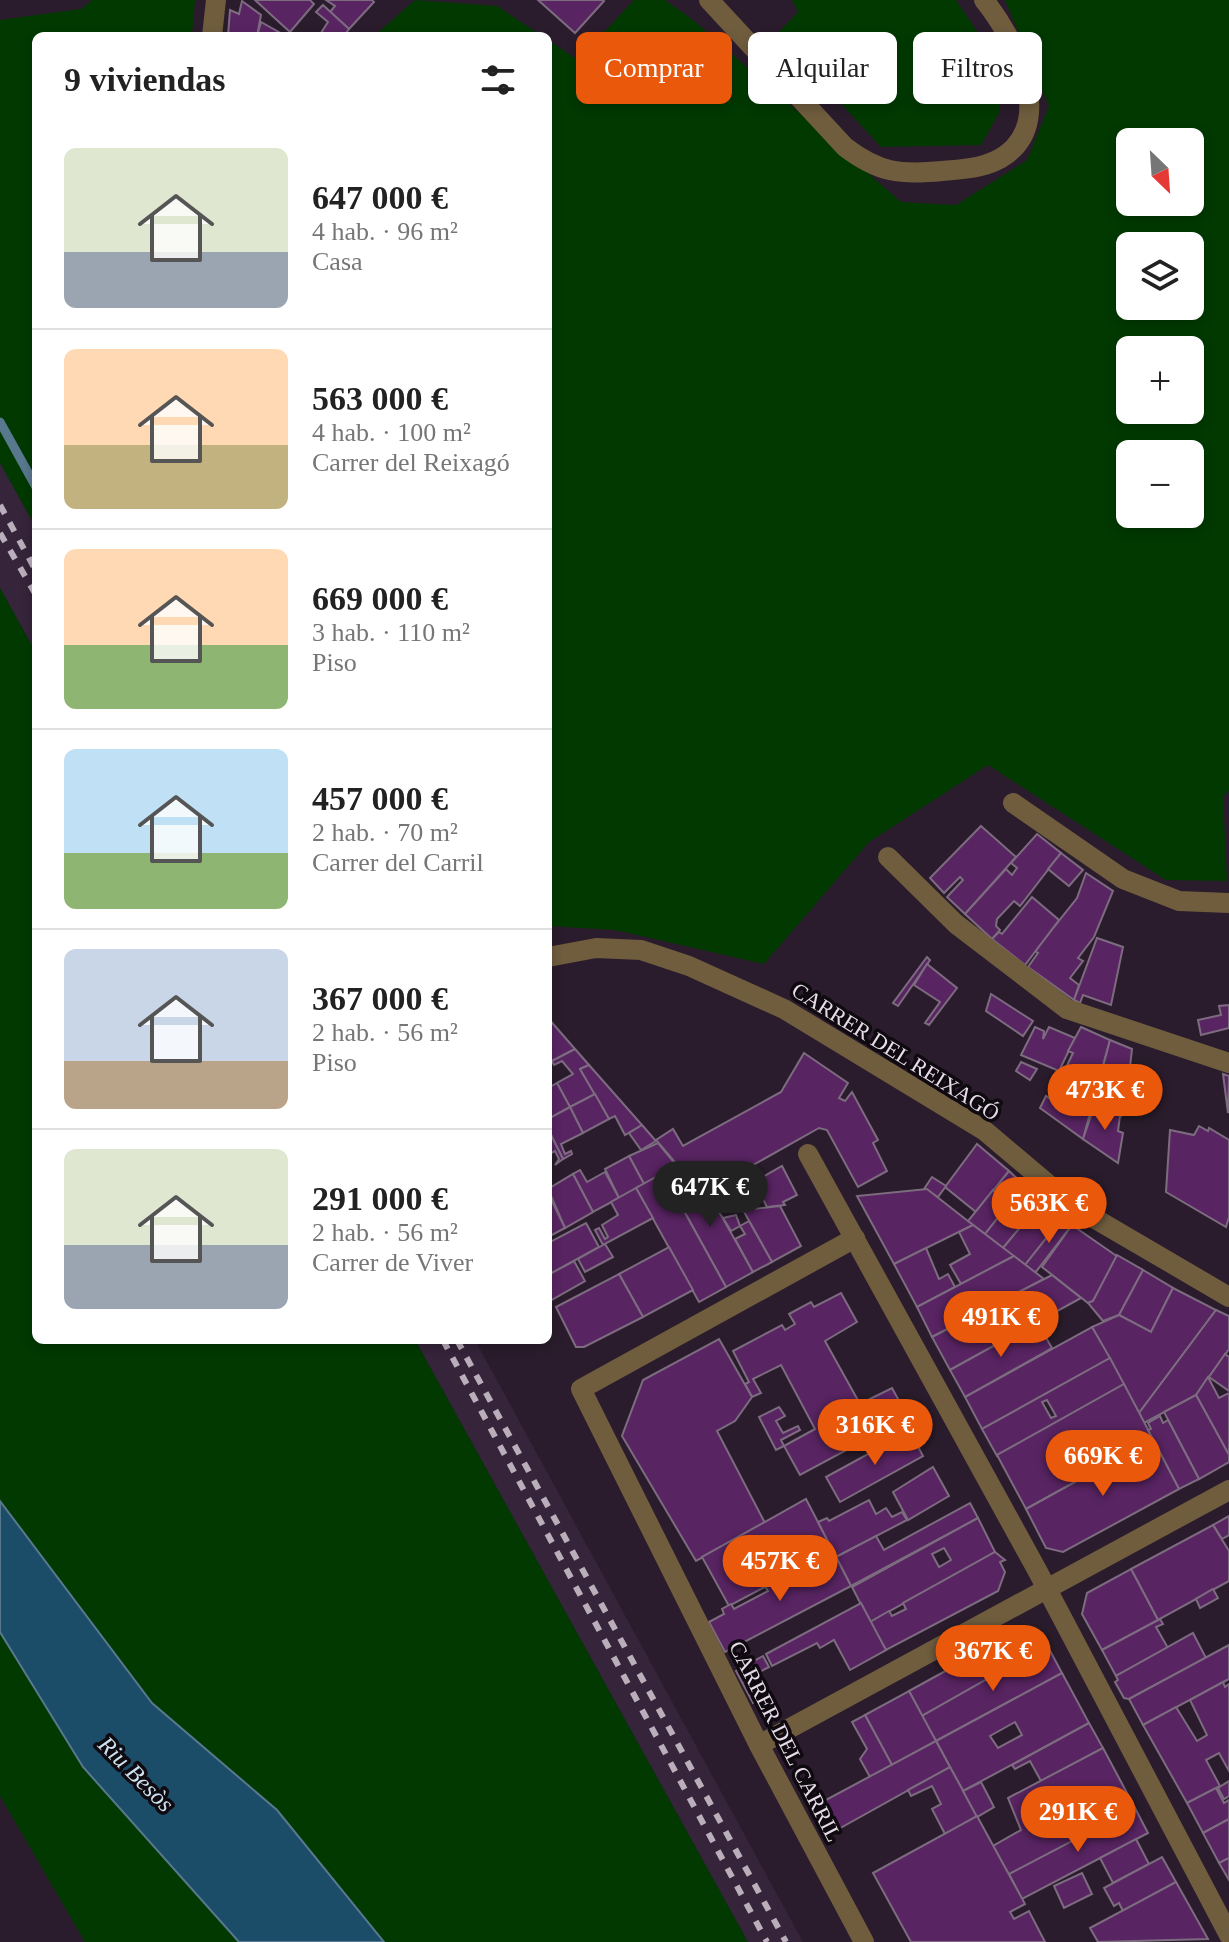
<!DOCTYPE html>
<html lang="es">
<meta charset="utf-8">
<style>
:root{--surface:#fff;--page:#f6f6f6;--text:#222;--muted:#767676;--line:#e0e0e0;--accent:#ea580c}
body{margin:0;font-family:"Times New Roman",serif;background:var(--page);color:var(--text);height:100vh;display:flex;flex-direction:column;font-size:30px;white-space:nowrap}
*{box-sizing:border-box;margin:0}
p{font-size:26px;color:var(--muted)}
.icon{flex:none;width:44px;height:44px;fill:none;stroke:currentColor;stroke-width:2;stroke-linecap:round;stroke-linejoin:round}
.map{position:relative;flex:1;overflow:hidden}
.panel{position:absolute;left:32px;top:32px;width:520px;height:1312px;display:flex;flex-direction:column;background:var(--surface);border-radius:12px;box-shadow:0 4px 12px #0003}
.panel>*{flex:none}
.guide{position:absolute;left:576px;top:32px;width:532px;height:72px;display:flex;gap:16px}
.needle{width:52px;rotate:155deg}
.fabs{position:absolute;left:1116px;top:128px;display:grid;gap:16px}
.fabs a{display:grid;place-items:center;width:88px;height:88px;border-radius:12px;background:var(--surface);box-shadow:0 4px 12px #0003;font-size:40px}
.price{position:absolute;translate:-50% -68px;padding:0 18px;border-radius:28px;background:var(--accent);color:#fff;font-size:26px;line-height:52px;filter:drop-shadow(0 2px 4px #0008)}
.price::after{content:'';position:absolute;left:50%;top:48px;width:24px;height:18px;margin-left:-12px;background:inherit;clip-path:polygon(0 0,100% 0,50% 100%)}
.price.current{background:#222;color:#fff}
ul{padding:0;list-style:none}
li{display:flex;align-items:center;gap:24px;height:200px;padding:0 32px}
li+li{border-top:2px solid var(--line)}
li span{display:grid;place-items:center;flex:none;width:224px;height:160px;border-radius:12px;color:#555}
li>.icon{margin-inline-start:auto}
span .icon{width:96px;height:96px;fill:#fffc;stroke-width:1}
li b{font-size:34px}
h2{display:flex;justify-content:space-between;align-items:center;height:96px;padding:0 32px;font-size:34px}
.tag{padding:0 28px;border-radius:12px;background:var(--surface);box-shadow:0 4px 12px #0003;font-size:28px;line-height:72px}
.tag.current{background:var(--accent);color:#fff}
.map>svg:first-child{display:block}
.built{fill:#36243a}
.green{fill:#013900;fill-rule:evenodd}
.water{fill:#1b4c68;stroke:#58788e;stroke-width:2}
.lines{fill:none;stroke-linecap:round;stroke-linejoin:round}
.stream{stroke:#58788e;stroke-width:9}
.building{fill:#582462;stroke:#7d6c80;stroke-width:2;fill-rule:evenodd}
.minor{stroke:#705d3e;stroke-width:20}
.rail{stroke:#b9aeba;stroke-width:6;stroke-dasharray:10 10;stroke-linecap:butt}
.labels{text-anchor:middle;stroke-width:7;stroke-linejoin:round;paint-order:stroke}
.street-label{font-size:22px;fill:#e7dde8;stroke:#0f0910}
.water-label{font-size:24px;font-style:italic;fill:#cee3f0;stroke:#0f0910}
</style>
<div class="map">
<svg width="1229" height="1942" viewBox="0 0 1229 1942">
<rect width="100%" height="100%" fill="#2a1c2c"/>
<g class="built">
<path d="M0 459 36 526V653L0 588Z"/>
<path d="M415 1340H475L803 1942H748Z"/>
</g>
<g class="green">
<path d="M92 0H195L192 36H36V528L0 463V20L81 9Z"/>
<path d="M415 0 497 6 542 36H374Z"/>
<path d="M634 0H665L693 20 901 202 956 205 1027 160 1049 106 1005 0H1229V791L1223 796 1227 881 1166 880 988 765 869 842 764 964 615 930 548 926V40L578 60ZM1130 142H1190V202H1130ZM1130 246H1190V306H1130ZM1130 350H1190V410H1130ZM1130 454H1190V514H1130Z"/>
<path d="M792 0H956L999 64V113L981 145 881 147 777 34 798 12Z"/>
<path d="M0 588 36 653V1340H415L748 1942H384L277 1810 152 1703 0 1501Z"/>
<path d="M0 1632 83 1767 239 1942H85L0 1796Z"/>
</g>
<path class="water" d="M0 1501 152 1703 277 1810 384 1942H239L83 1767 0 1632Z"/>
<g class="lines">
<path class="stream" d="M0 422 36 487"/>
</g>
<g class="building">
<path d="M255 0H310L314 4 290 32Z"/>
<path d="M326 0H372L374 2 349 29 330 12 335 6Z"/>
<path d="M538 0H603L604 1 575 33Z"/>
<path d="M242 1 261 15 257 36H228L230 10 239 14Z"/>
<path d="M323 5 349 29 344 36H319L328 22 316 12Z"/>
<path d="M261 22 284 35 283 36H257Z"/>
<path d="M981 826 1016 857 965 914 947 897 963 880 960 877 944 893 930 878Z"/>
<path d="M1037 834 1061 853 1020 906 1014 901 997 919 996 926 1000 930 992 939 965 914 1006 869 1012 875 1017 868 1011 863Z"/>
<path d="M1061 853 1083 870 1069 886 1048 869Z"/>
<path d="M1086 873 1113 891 1094 937 1078 958 1083 961 1070 978 1079 985 1074 1000 1028 967 1038 953 1035 951 1077 898Z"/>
<path d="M1032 897 1059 920 1025 965 992 939 999 932 1002 934Z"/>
<path d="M1097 938 1123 947 1111 1005 1083 995 1080 1003 1074 1000Z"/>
<path d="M927 957 930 960 898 1006 893 1003Z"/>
<path d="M927 964 957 988 929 1025 925 1023 940 1002 914 985Z"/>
<path d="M991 994 1033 1021 1023 1036 986 1011Z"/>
<path d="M1229 1005V1028L1201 1035 1198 1020 1221 1015 1219 1006Z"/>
<path d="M548 1018 575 1049 548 1063Z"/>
<path d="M1035 1027 1044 1031 1043 1039 1049 1027 1075 1038 1059 1071 1021 1055Z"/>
<path d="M1081 1027 1110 1040 1083 1139 1040 1108 1046 1096 1051 1099 1054 1093 1073 1053 1068 1051Z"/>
<path d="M1110 1040 1132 1049 1128 1085 1101 1074Z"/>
<path d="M575 1049 589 1065 580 1069 595 1094 570 1107 557 1083 573 1074 562 1061 554 1065 552 1061Z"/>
<path d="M804 1053 848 1083 839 1098 845 1101 852 1092 878 1140 873 1143 887 1171 858 1187 827 1130 819 1128 746 1169 754 1182 782 1166 797 1195 783 1202 785 1205 767 1207 755 1184 749 1188 746 1182 732 1189 727 1180 703 1195 656 1140 673 1129 683 1146 781 1092Z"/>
<path d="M1021 1062 1037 1069 1030 1080 1016 1071Z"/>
<path d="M589 1065 642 1125 625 1135 615 1116 609 1119 580 1069Z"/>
<path d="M1130 1065 1138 1066 1135 1083 1128 1082Z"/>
<path d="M1223 1074 1229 1076 1228 1113Z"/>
<path d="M1102 1075 1128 1085 1121 1116 1093 1103Z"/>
<path d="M557 1083 570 1107 548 1119V1088Z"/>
<path d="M595 1094 609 1119 583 1133 570 1107Z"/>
<path d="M1095 1104 1120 1116 1118 1131 1123 1133 1118 1163 1083 1139Z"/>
<path d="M570 1107 583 1133 561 1144 565 1154 571 1151 572 1154 563 1159 548 1129V1119Z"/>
<path d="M642 1125 656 1141 641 1150 629 1133Z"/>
<path d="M1199 1126 1208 1131 1209 1128 1229 1140V1217L1226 1227 1166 1192 1170 1130 1194 1135Z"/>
<path d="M548 1129 563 1159 555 1165 559 1159 555 1151 548 1155Z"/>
<path d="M658 1143 677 1166 644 1184 629 1156Z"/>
<path d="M977 1144 1009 1171 976 1212 945 1187Z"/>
<path d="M629 1156 644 1184 619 1198 605 1169Z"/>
<path d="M677 1166 721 1215 753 1272 726 1287 663 1173Z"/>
<path d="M580 1170 587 1182 605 1172 619 1198 593 1212 573 1174Z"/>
<path d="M1009 1171 1024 1185 985 1234 968 1221 993 1190 1004 1199 1011 1190 1000 1182Z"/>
<path d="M663 1173 726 1287 699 1302 636 1188Z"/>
<path d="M573 1174 593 1212 565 1228 548 1189Z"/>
<path d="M932 1177 946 1186 938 1197 924 1189Z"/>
<path d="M1024 1185 1043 1200 1003 1248 985 1234Z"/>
<path d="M636 1188 653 1218 603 1245 595 1230 599 1228 605 1239 608 1237 602 1225 618 1215 611 1202Z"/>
<path d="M927 1189 973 1225 894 1264 857 1196Z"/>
<path d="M548 1193 565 1228 548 1237Z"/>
<path d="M1043 1200 1063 1217 1025 1265 1003 1248Z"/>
<path d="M780 1206 801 1246 772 1262 743 1210Z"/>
<path d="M736 1215 740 1226 731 1231 723 1218Z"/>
<path d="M1063 1217 1072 1225 1035 1273 1025 1265Z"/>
<path d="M749 1221 772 1262 753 1272 735 1239 745 1234 740 1226Z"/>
<path d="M586 1223 599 1247 548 1275V1243Z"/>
<path d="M973 1225 1014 1256 961 1284 950 1265 970 1254 959 1232Z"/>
<path d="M1072 1225 1118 1257 1093 1301 1088 1303 1042 1267Z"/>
<path d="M605 1244 613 1257 585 1272 578 1259Z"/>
<path d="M669 1247 693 1290 643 1317 619 1274Z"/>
<path d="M926 1248 939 1279 948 1274 955 1287 917 1307 894 1264Z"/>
<path d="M1117 1255 1143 1270 1119 1315 1103 1321 1088 1303 1093 1301Z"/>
<path d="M1014 1256 1044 1279 932 1337 917 1307Z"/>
<path d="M574 1261 585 1281 548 1302V1275Z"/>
<path d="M1143 1270 1173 1288 1151 1332 1119 1315Z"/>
<path d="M619 1274 643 1317 584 1347H576L556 1307Z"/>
<path d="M1052 1275 1081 1298 950 1370 932 1337Z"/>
<path d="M1173 1288 1216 1310 1139 1413 1092 1327 1119 1315 1151 1332Z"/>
<path d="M841 1293 857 1322 825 1341 860 1404 892 1388 908 1417 800 1475 784 1446 815 1429 781 1365 753 1379 761 1393 752 1397 745 1384 749 1382 733 1351 782 1325 785 1330 795 1324 789 1314 811 1302 814 1307Z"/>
<path d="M1216 1310 1229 1316V1349L1196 1395 1144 1423 1139 1413Z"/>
<path d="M1037 1322 1052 1348 965 1397 950 1370Z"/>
<path d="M1092 1327 1110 1358 982 1429 965 1397Z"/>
<path d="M719 1339 752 1397 735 1421 717 1431 765 1523 696 1561 622 1436 643 1380Z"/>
<path d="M1225 1354 1229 1357V1391L1209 1377Z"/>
<path d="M1110 1358 1124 1384 997 1456 982 1429ZM1047 1400 1056 1416 1051 1418 1042 1402Z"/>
<path d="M1208 1377 1219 1398 1229 1393V1455L1196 1395Z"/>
<path d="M1124 1384 1153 1439 1026 1509 997 1455Z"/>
<path d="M1196 1395 1229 1455V1462L1199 1479 1164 1412Z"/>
<path d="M779 1407 785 1416 776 1421 783 1433 798 1426 800 1430 781 1440 784 1446 776 1450 759 1417Z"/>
<path d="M1160 1416 1163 1423 1168 1420 1199 1479 1179 1489 1148 1430 1151 1429 1148 1423Z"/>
<path d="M910 1431 923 1456 840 1502 826 1477Z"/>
<path d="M1153 1439 1179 1489 1063 1552 1046 1548 1026 1509Z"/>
<path d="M933 1467 949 1496 908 1520 893 1492Z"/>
<path d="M806 1499 833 1551 729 1606 702 1557Z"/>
<path d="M869 1500 876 1514 886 1508 892 1517 902 1512 907 1520 836 1557 818 1522 827 1518 829 1521Z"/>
<path d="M970 1503 978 1518 851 1586 836 1557 876 1536 884 1550Z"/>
<path d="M1229 1516V1535L1222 1539 1213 1525Z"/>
<path d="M978 1518 995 1552 870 1622 852 1587ZM944 1548 951 1560 939 1567 932 1554Z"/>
<path d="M1213 1525 1229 1551V1581L1158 1620 1131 1569Z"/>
<path d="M833 1551 851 1586 725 1652 709 1622 724 1614 722 1609 731 1604 734 1609 768 1591 765 1586 775 1582 778 1586 826 1561 824 1556Z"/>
<path d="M995 1552 1005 1560 1000 1562 1005 1572 998 1591 886 1650 870 1622 889 1611 892 1616 906 1609 903 1603Z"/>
<path d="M1131 1569 1158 1620 1102 1650 1082 1614 1087 1593Z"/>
<path d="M1213 1589 1218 1598 1200 1608 1196 1599Z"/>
<path d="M861 1603 886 1650 850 1670 834 1640 820 1648 817 1643 772 1666 766 1654Z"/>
<path d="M1160 1619 1163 1624 1156 1627 1168 1648 1116 1676 1102 1650Z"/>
<path d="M1023 1628 1041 1634 1047 1647 922 1716 909 1691 980 1652 977 1647 994 1638 997 1643Z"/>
<path d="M1193 1633 1206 1658 1129 1699 1124 1698 1115 1682 1118 1680 1116 1676Z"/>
<path d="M1047 1645 1062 1673 936 1741 922 1716Z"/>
<path d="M1229 1645V1679L1143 1725 1129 1699Z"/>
<path d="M763 1656 769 1667 754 1675 766 1696 753 1703 736 1671Z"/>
<path d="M1062 1673 1089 1723 963 1791 936 1741ZM1015 1722 1022 1735 998 1748 990 1736Z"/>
<path d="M1223 1682 1225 1687 1229 1684V1771L1219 1753 1206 1760 1220 1786 1187 1803 1143 1725 1176 1707 1197 1741 1207 1735 1190 1700Z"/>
<path d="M909 1691 936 1741 892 1765 865 1715Z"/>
<path d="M865 1715 892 1765 870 1777 860 1759 867 1749 852 1722Z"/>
<path d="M1089 1723 1103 1748 1041 1781 1030 1761 1015 1769 1012 1765Z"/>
<path d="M936 1741 950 1767 826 1836 811 1808Z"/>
<path d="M1103 1748 1135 1808 1009 1875 993 1846 1021 1830 1008 1798Z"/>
<path d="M950 1767 977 1816 945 1834 932 1809 941 1804 932 1786 911 1796 908 1790Z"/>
<path d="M1229 1781V1796L1224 1799 1218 1788Z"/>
<path d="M981 1782 994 1807 977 1817 963 1791Z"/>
<path d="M1216 1788 1224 1803 1229 1800V1819L1203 1833 1187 1803Z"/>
<path d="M1135 1808 1148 1833 1022 1899 1009 1874Z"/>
<path d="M977 1816 1025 1904 1010 1912 1014 1919 1029 1911 1045 1942H911L873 1873Z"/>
<path d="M1229 1819V1858L1219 1863 1203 1833Z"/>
<path d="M1136 1839 1149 1864 1113 1883 1100 1858Z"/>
<path d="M1162 1857 1176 1882 1123 1911 1119 1903 1114 1906 1104 1888Z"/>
<path d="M1229 1858V1880L1219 1863Z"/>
<path d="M1082 1873 1092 1894 1064 1908 1054 1886Z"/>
<path d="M1176 1882 1208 1939 1098 1942 1090 1928Z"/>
</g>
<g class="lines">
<g class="minor">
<path d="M709 0 845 147C879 173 900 175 942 171 964 169 989 168 1007 154 1056 117 1013 36 984 0"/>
<path d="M212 36 216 0"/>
<path d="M1013 803 1123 879 1179 901 1229 903"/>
<path d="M888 857 956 924 1067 1009 1229 1063"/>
<path d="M548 957 596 948 641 950 689 966 784 1009 985 1131 1075 1207 1229 1297"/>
<path d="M808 1154 1037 1570 1229 1935"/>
<path d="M855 1238 581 1389 759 1745 864 1942"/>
<path d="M759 1745 1229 1490"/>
</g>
<g class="rail">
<path d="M0 505 36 571"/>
<path d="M0 533 36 595"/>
<path d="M443 1340 767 1942"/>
<path d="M457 1340 786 1942"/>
</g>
</g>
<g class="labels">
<g class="street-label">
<text transform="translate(896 1051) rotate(32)" y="8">CARRER DEL REIXAGÓ</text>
<text transform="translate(786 1741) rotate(63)" y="8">CARRER DEL CARRIL</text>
</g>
<g class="water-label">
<text transform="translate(136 1774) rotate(45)" y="8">Riu Besòs</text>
</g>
</g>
</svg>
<div class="fabs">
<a><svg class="needle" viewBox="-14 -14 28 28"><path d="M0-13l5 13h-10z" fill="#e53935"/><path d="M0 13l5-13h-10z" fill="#767676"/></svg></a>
<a><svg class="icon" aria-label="layers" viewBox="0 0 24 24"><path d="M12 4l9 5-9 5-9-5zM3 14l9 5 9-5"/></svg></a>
<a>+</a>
<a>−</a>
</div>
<b class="price" style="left:1105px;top:1132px">473K €</b>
<b class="price current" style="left:710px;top:1229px">647K €</b>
<b class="price" style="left:1049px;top:1245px">563K €</b>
<b class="price" style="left:1001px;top:1359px">491K €</b>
<b class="price" style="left:875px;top:1467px">316K €</b>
<b class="price" style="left:1103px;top:1498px">669K €</b>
<b class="price" style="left:780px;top:1603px">457K €</b>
<b class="price" style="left:993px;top:1693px">367K €</b>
<b class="price" style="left:1078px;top:1854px">291K €</b>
<div class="guide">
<a class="tag current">Comprar</a>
<a class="tag">Alquilar</a>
<a class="tag">Filtros</a>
</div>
<section class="panel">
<h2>9 viviendas<svg class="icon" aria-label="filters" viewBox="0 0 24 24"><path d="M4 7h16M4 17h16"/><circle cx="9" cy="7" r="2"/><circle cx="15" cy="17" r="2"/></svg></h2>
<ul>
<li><span style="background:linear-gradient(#dfe7d0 65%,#9aa5b1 0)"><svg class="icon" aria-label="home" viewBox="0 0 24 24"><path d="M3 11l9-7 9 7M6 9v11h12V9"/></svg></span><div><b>647 000 €</b><p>4 hab. · 96 m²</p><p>Casa</p></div></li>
<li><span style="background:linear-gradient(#ffd9b3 60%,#c2b280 0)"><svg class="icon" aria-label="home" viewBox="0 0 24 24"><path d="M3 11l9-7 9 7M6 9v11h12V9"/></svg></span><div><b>563 000 €</b><p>4 hab. · 100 m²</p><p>Carrer del Reixagó</p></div></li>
<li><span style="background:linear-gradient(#ffd9b3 60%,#8fb573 0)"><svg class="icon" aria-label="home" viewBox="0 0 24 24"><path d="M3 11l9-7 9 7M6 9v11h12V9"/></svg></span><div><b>669 000 €</b><p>3 hab. · 110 m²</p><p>Piso</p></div></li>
<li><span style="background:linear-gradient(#bfe0f5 65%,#8fb573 0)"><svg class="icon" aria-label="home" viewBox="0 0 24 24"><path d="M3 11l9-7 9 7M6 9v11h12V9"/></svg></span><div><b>457 000 €</b><p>2 hab. · 70 m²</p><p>Carrer del Carril</p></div></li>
<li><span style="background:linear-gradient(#c9d6e8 70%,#b9a48a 0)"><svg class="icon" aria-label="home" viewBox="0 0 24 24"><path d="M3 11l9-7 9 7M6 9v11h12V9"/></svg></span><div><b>367 000 €</b><p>2 hab. · 56 m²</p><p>Piso</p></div></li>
<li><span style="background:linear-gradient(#dfe7d0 60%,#9aa5b1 0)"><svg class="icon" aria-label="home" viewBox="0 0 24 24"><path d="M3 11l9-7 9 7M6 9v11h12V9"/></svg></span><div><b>291 000 €</b><p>2 hab. · 56 m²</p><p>Carrer de Viver</p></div></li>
</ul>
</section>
</div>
